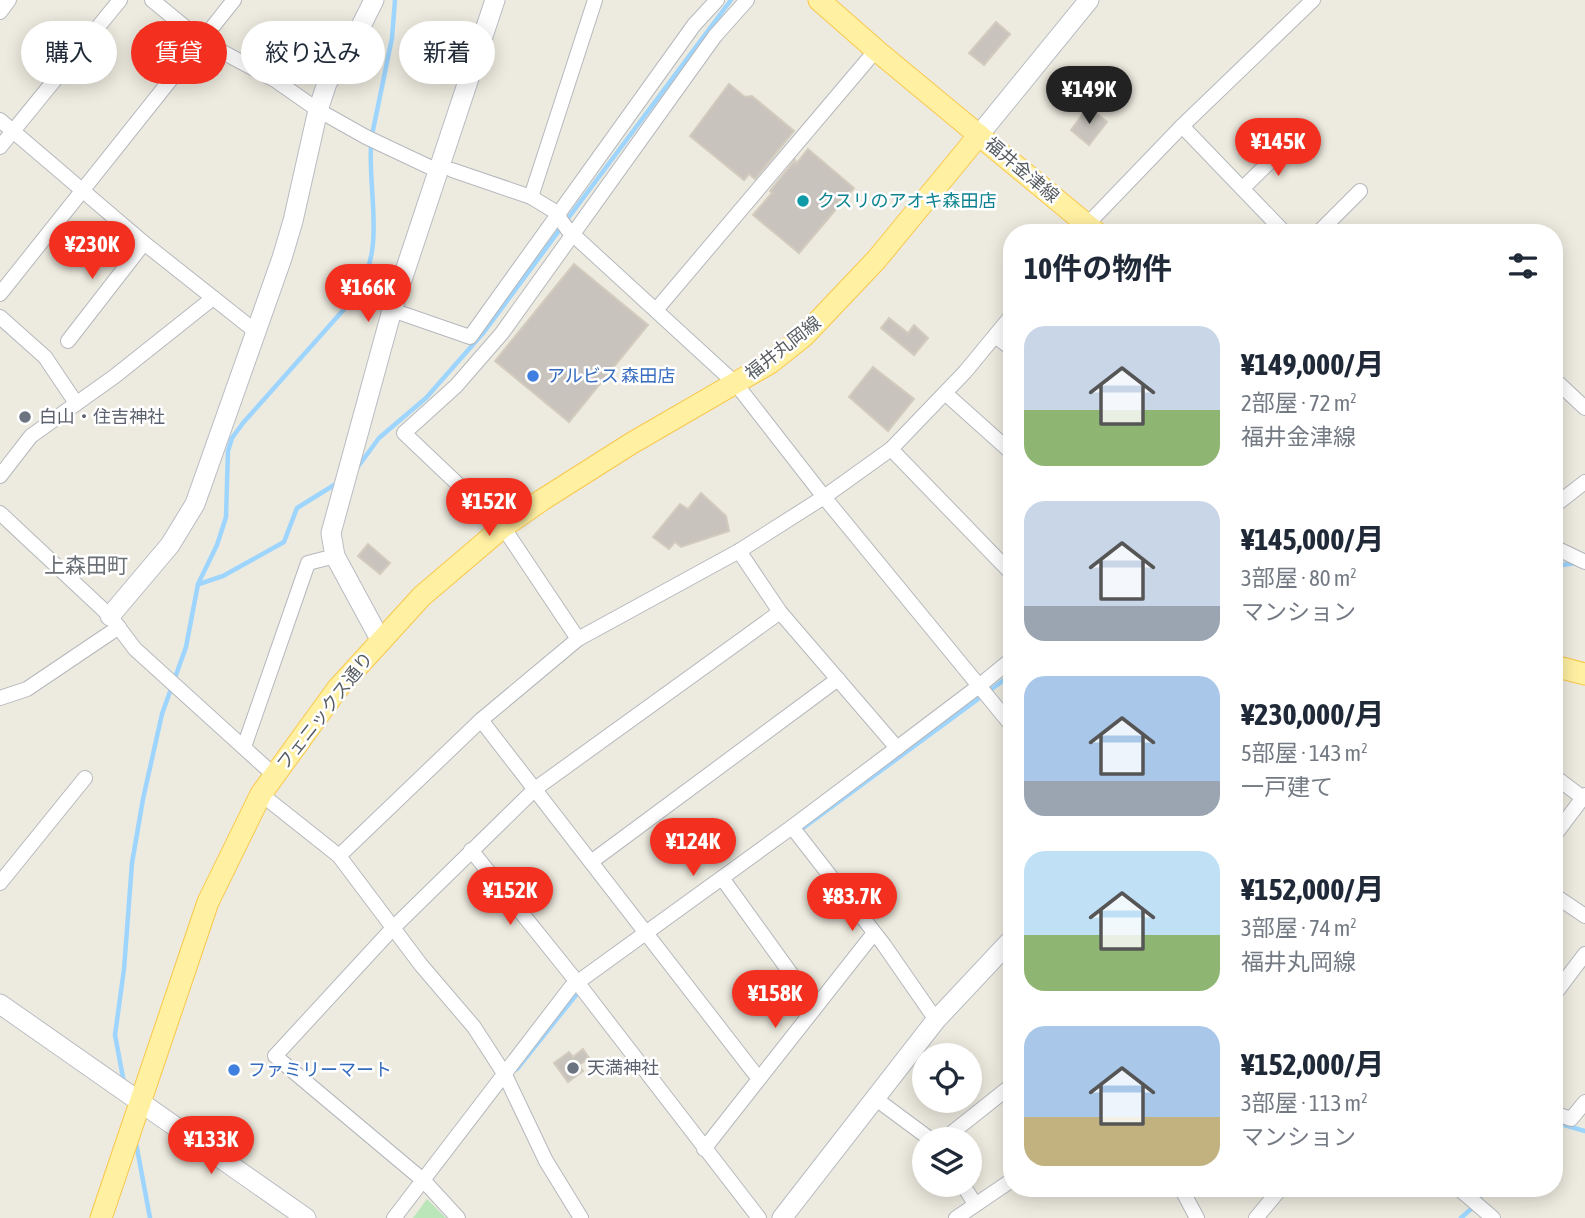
<!DOCTYPE html>
<html lang="ja">
<meta charset="utf-8">
<style>
:root{--surface:#fff;--page:#f6f6f7;--text:#1f2937;--muted:#747a83;--accent:#f32f1f}
body{margin:0;font-family:"Asap Condensed","Noto Sans JP",sans-serif;background:var(--page);color:var(--text);height:100vh;display:flex;flex-direction:column;font-size:26px;white-space:nowrap}
*{box-sizing:border-box;margin:0}
p{font-size:23px;color:var(--muted)}
.icon{flex:none;width:38px;height:38px;fill:none;stroke:currentColor;stroke-width:2;stroke-linecap:round;stroke-linejoin:round}
.map{position:relative;flex:1;overflow:hidden}
.details{position:absolute;left:1003px;top:224px;width:560px;height:973px;display:flex;flex-direction:column;background:var(--surface);border-radius:28px;box-shadow:0 4px 18px #0003}
.details>*{flex:none}
.top-card{position:absolute;left:21px;top:21px;width:665px;height:63px;display:flex;gap:14px}
.tools{position:absolute;left:912px;top:1043px;display:grid;gap:14px}
.tools a{display:grid;place-items:center;width:70px;height:70px;border-radius:50%;background:var(--surface);box-shadow:0 4px 18px #0003;font-size:35px}
.price{position:absolute;translate:-50% -60px;padding:0 16px;border-radius:24px;background:var(--accent);color:#fff;font-size:23px;line-height:46px;filter:drop-shadow(0 2px 4px #0008)}
.price::after{content:'';position:absolute;left:50%;top:42px;width:21px;height:16px;margin-left:-10px;background:inherit;clip-path:polygon(0 0,100% 0,50% 100%)}
.price.active{background:#222;color:#fff}
ul{padding:0;list-style:none}
li{display:flex;align-items:center;gap:21px;height:175px;padding:0 21px}
li span{display:grid;place-items:center;flex:none;width:196px;height:140px;border-radius:21px;color:#555}
li>.icon{margin-inline-start:auto}
span .icon{width:84px;height:84px;fill:#fffc;stroke-width:1}
li b{font-size:30px}
h2{display:flex;justify-content:space-between;align-items:center;height:84px;padding:0 21px;font-size:30px}
.tag{padding:0 24px;border-radius:32px;background:var(--surface);box-shadow:0 4px 18px #0003;font-size:24px;line-height:63px}
.tag.active{background:var(--accent);color:#fff}
.map>svg:first-child{display:block}
.green{fill:#bae6ba}
.lines{fill:none;stroke-linecap:round;stroke-linejoin:round}
.stream{stroke:#9dd5ff;stroke-width:4.5}
.building{fill:#c8c4bd;stroke:#d2cbbe;stroke-width:2}
.street-casing{stroke:#b5b8bd;stroke-width:16}
.secondary-casing{stroke:#b8bcc3;stroke-width:21}
.primary-casing{stroke:#f9c84c;stroke-width:23}
.street{stroke:#fff;stroke-width:14}
.secondary{stroke:#fff;stroke-width:19}
.primary{stroke:#fff0a2;stroke-width:21}
.culture-dot{fill:#0f9aa8;stroke:#fff;stroke-width:2.5}
.shop-dot{fill:#3f7fe0;stroke:#fff;stroke-width:2.5}
.worship-dot{fill:#6b7280;stroke:#fff;stroke-width:2.5}
.labels{text-anchor:middle;stroke-width:5;stroke-linejoin:round;paint-order:stroke}
.street-label{font-size:18px;fill:#585d62;stroke:#fff}
.culture-label{font-size:18px;fill:#0d838f;stroke:#fff;text-anchor:start}
.shop-label{font-size:18px;fill:#366cbe;stroke:#fff;text-anchor:start}
.worship-label{font-size:18px;fill:#5b616d;stroke:#fff;text-anchor:start}
.quarter-label{font-size:21px;fill:#696f74;stroke:#fff}
</style>
<div class="map">
<svg width="1585" height="1218" viewBox="0 0 1585 1218">
<rect width="100%" height="100%" fill="#edeadf"/>
<path class="green" d="M427 1199 446 1218H413Z"/>
<g class="lines">
<g class="stream">
<path d="M372 135 392 38 395 0"/>
<path d="M566 221 731 0"/>
<path d="M357 468 379 438 426 398 484 332 561 228"/>
<path d="M1554 566 1577 563"/>
<path d="M199 584 223 576 284 542 297 508 339 482"/>
<path d="M799 831 1012 674"/>
<path d="M517 1069 580 990"/>
<path d="M124 1083 115 1035 124 969 132 863 143 799 162 714 186 647 198 584 217 545 226 517 228 451 232 438 243 423 354 298C387 249 368 199 371 144"/>
<path d="M1554 1122 1585 1131"/>
<path d="M136 1143 150 1218"/>
<path d="M1461 1218 1472 1208 1487 1188"/>
</g>
</g>
<g class="building">
<path d="M996 22 1010 34 984 65 969 53Z"/>
<path d="M729 84 745 97 752 96 794 131 755 179 749 174 744 180 690 136Z"/>
<path d="M1088 107 1107 122 1089 145 1071 130Z"/>
<path d="M808 149 854 188 799 253 753 215 772 193 770 191 795 160 796 164Z"/>
<path d="M574 264 648 325 569 422 495 361Z"/>
<path d="M889 318 908 333 914 325 928 338 914 355 881 328Z"/>
<path d="M873 367 914 399 888 431 849 397Z"/>
<path d="M701 493 726 516 729 531 681 547 675 542 669 549 653 537 680 504 688 509Z"/>
<path d="M368 544 390 563 380 574 358 556Z"/>
<path d="M583 1049 589 1058 579 1065 583 1071 568 1082 554 1063 569 1052 573 1057Z"/>
</g>
<g class="lines">
<g class="street-casing">
<g id="street">
<path d="M152 0 202 41 275 80 318 110 366 137 438 171"/>
<path d="M0 12 9 0"/>
<path d="M0 120 144 243 255 331"/>
<path d="M1182 126 1285 233"/>
<path d="M0 147 120 0"/>
<path d="M452 170 531 197 595 0"/>
<path d="M1243 188 1289 143"/>
<path d="M531 197 559 214 560 219 568 230 736 384 824 497 1012 726"/>
<path d="M1079 233 1182 126 1313 0"/>
<path d="M1318 233 1360 191"/>
<path d="M0 294 234 0"/>
<path d="M392 310 470 337 694 25 717 0"/>
<path d="M656 310 876 50"/>
<path d="M0 317 45 357 76 403"/>
<path d="M995 336 1012 349"/>
<path d="M68 341 144 243"/>
<path d="M1554 379 1585 408"/>
<path d="M945 393 1012 453"/>
<path d="M891 449 1012 574"/>
<path d="M0 476 31 436 115 376 213 298"/>
<path d="M1554 506 1585 482"/>
<path d="M0 513 110 616 135 649 274 775"/>
<path d="M1554 547 1585 562"/>
<path d="M578 639 503 527 404 433 456 386 502 333 715 36 747 0"/>
<path d="M0 698 27 689 119 627"/>
<path d="M481 720 759 1079"/>
<path d="M244 747 308 563 335 556"/>
<path d="M897 748 979 686 1012 659"/>
<path d="M1554 776 1583 798"/>
<path d="M261 794 339 856 421 965 474 1027 505 1075 546 1161 581 1218"/>
<path d="M792 827 884 945 936 1020"/>
<path d="M1554 836 1585 795"/>
<path d="M471 850 577 982 759 1218"/>
<path d="M339 856 481 720 578 639 739 551 824 497 891 449 965 372 1012 315"/>
<path d="M591 862 838 679"/>
<path d="M722 878 815 1007"/>
<path d="M0 883 85 778"/>
<path d="M1554 895 1585 916"/>
<path d="M1554 995 1585 954"/>
<path d="M876 1099 930 1139"/>
<path d="M1554 1113 1571 1119 1585 1102"/>
<path d="M944 1139 1012 1085"/>
<path d="M704 1149 874 933"/>
<path d="M963 1185 975 1204"/>
<path d="M1181 1188 1197 1218"/>
<path d="M1458 1188 1493 1218"/>
<path d="M394 1218 571 987 792 827 897 748 780 612 739 551"/>
<path d="M458 1218 424 1181 275 1056 393 928 535 789 780 612"/>
<path d="M956 1218 1012 1180"/>
<path d="M1256 1218 1281 1188"/>
</g>
</g>
<g class="secondary-casing">
<g id="secondary">
<path d="M979 135 1089 0"/>
<path d="M110 616 170 545 195 504 282 258 293 221 318 110 327 83 354 40 374 0"/>
<path d="M381 641 335 556 331 533 392 310 495 0"/>
<path d="M0 1004 306 1218"/>
<path d="M782 1218 936 1020 1012 939"/>
</g>
</g>
<g class="primary-casing">
<g id="primary">
<path d="M819 0 876 50 1097 233"/>
<path d="M1554 666 1585 674"/>
<path d="M101 1218 208 902 261 794 338 688 422 596 503 527 542 500 632 443 770 363 804 336 877 259 979 135"/>
</g>
</g>
<use href="#street" class="street"/>
<use href="#secondary" class="secondary"/>
<use href="#primary" class="primary"/>
</g>
<circle class="culture-dot" cx="803" cy="201" r="7"/>
<g class="shop-dot">
<circle cx="533" cy="376" r="7"/>
<circle cx="234" cy="1070" r="7"/>
</g>
<g class="worship-dot">
<circle cx="25" cy="417" r="7"/>
<circle cx="573" cy="1068" r="7"/>
</g>
<g class="labels">
<g class="street-label">
<text transform="translate(1022 170) rotate(40)" y="6">福井金津線</text>
<text transform="translate(783 348) rotate(-38)" y="6">福井丸岡線</text>
<text transform="translate(325 711) rotate(-52)" y="6">フェニックス通り</text>
</g>
<g class="culture-label">
<text x="817" y="207">クスリのアオキ森田店</text>
</g>
<g class="shop-label">
<text x="547" y="382">アルビス 森田店</text>
<text x="248" y="1076">ファミリーマート</text>
</g>
<g class="worship-label">
<text x="39" y="423">白山・住吉神社</text>
<text x="587" y="1074">天満神社</text>
</g>
<g class="quarter-label">
<text x="86" y="573">上森田町</text>
</g>
</g>
</svg>
<div class="tools">
<a><svg class="icon" aria-label="locate" viewBox="0 0 24 24"><circle cx="12" cy="12" r="6"/><path d="M12 2v4M12 18v4M2 12h4M18 12h4"/></svg></a>
<a><svg class="icon" aria-label="layers" viewBox="0 0 24 24"><path d="M12 4l9 5-9 5-9-5zM3 14l9 5 9-5"/></svg></a>
</div>
<b class="price active" style="left:1089px;top:126px">¥149K</b>
<b class="price" style="left:1278px;top:178px">¥145K</b>
<b class="price" style="left:92px;top:281px">¥230K</b>
<b class="price" style="left:368px;top:324px">¥166K</b>
<b class="price" style="left:489px;top:538px">¥152K</b>
<b class="price" style="left:693px;top:878px">¥124K</b>
<b class="price" style="left:510px;top:927px">¥152K</b>
<b class="price" style="left:852px;top:933px">¥83.7K</b>
<b class="price" style="left:775px;top:1030px">¥158K</b>
<b class="price" style="left:211px;top:1176px">¥133K</b>
<div class="top-card">
<a class="tag">購入</a>
<a class="tag active">賃貸</a>
<a class="tag">絞り込み</a>
<a class="tag">新着</a>
</div>
<section class="details">
<h2>10件の物件<svg class="icon" aria-label="filters" viewBox="0 0 24 24"><path d="M4 7h16M4 17h16"/><circle cx="9" cy="7" r="2"/><circle cx="15" cy="17" r="2"/></svg></h2>
<ul>
<li><span style="background:linear-gradient(#c9d6e8 60%,#8fb573 0)"><svg class="icon" aria-label="home" viewBox="0 0 24 24"><path d="M3 11l9-7 9 7M6 9v11h12V9"/></svg></span><div><b>¥149,000/月</b><p>2部屋 · 72 m²</p><p>福井金津線</p></div></li>
<li><span style="background:linear-gradient(#c9d6e8 75%,#9aa5b1 0)"><svg class="icon" aria-label="home" viewBox="0 0 24 24"><path d="M3 11l9-7 9 7M6 9v11h12V9"/></svg></span><div><b>¥145,000/月</b><p>3部屋 · 80 m²</p><p>マンション</p></div></li>
<li><span style="background:linear-gradient(#a9c7e8 75%,#9aa5b1 0)"><svg class="icon" aria-label="home" viewBox="0 0 24 24"><path d="M3 11l9-7 9 7M6 9v11h12V9"/></svg></span><div><b>¥230,000/月</b><p>5部屋 · 143 m²</p><p>一戸建て</p></div></li>
<li><span style="background:linear-gradient(#bfe0f5 60%,#8fb573 0)"><svg class="icon" aria-label="home" viewBox="0 0 24 24"><path d="M3 11l9-7 9 7M6 9v11h12V9"/></svg></span><div><b>¥152,000/月</b><p>3部屋 · 74 m²</p><p>福井丸岡線</p></div></li>
<li><span style="background:linear-gradient(#a9c7e8 65%,#c2b280 0)"><svg class="icon" aria-label="home" viewBox="0 0 24 24"><path d="M3 11l9-7 9 7M6 9v11h12V9"/></svg></span><div><b>¥152,000/月</b><p>3部屋 · 113 m²</p><p>マンション</p></div></li>
</ul>
</section>
</div>
